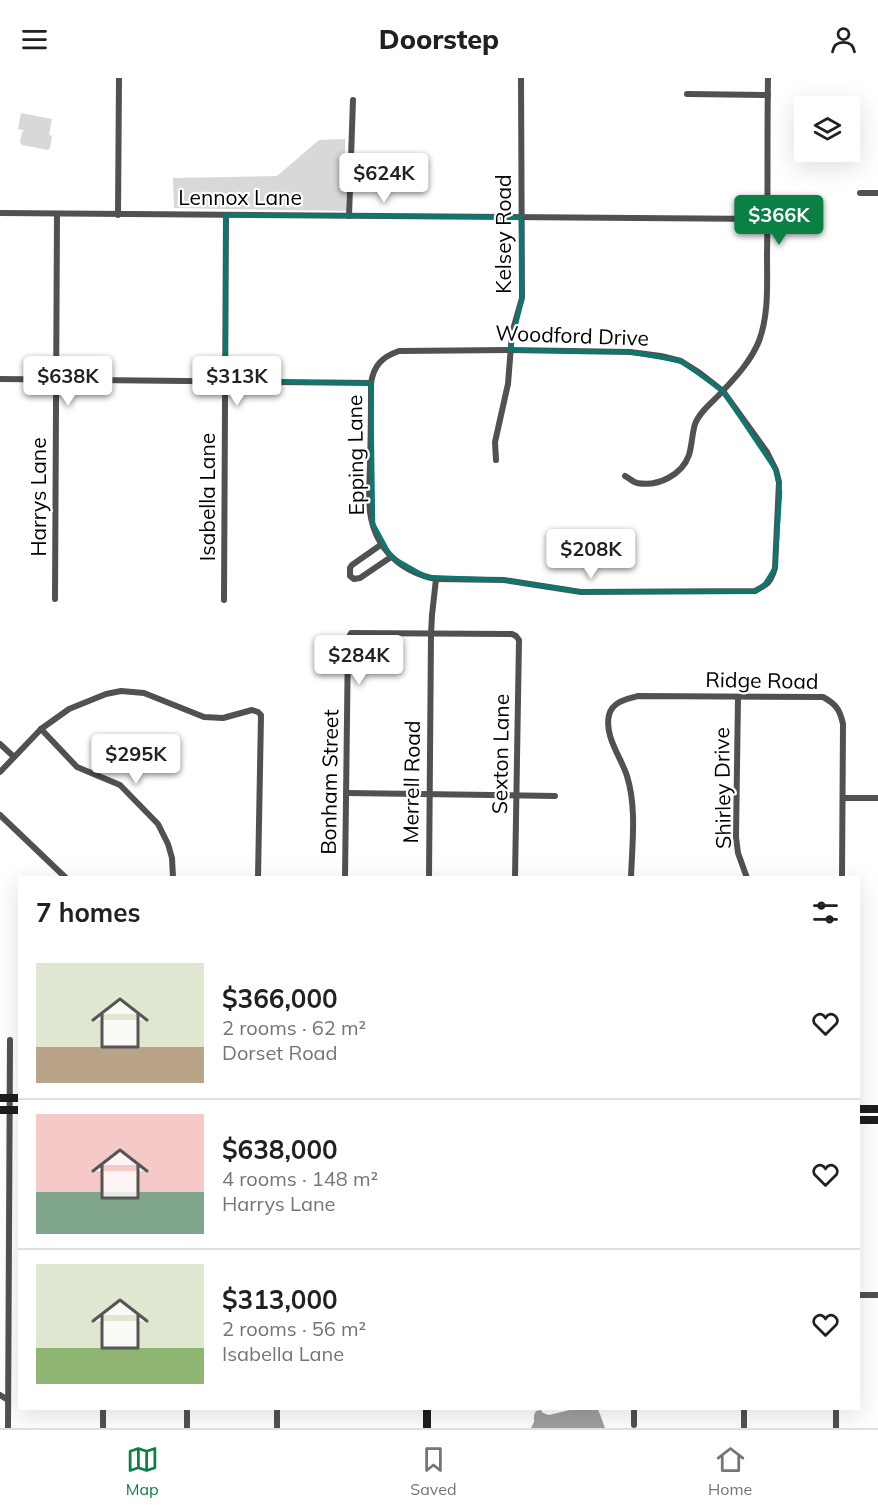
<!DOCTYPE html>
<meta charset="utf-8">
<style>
:root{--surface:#fff;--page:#f6f6f6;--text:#202124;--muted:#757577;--line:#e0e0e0;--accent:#0b8043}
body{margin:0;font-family:Mulish,sans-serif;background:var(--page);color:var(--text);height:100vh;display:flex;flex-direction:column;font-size:22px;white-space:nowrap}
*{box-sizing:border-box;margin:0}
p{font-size:20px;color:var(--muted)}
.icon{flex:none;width:33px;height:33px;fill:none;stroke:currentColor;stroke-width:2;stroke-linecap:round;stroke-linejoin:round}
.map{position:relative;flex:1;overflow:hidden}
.drawer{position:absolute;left:18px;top:798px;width:842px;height:534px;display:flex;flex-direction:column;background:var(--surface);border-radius:0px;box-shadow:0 6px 24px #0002}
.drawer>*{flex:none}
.tools{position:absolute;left:794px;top:18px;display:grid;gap:12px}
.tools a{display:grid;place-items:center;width:66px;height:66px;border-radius:0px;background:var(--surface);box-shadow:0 6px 24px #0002;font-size:30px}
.price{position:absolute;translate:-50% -51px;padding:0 14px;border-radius:6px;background:#fff;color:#222;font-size:20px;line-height:39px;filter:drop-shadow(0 2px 3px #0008)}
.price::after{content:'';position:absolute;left:50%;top:36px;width:18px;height:14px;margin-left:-9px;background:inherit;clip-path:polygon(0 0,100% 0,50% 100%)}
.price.active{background:var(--accent);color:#fff}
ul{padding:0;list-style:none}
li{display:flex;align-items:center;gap:18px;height:150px;padding:0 18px}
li+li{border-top:2px solid var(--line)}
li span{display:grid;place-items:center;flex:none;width:168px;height:120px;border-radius:0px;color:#555}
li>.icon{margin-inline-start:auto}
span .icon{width:72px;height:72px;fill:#fffc;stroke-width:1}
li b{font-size:26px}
h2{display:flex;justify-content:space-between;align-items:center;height:72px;padding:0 18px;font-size:26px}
header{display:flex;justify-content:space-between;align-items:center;height:78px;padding:0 18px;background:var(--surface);font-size:27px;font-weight:800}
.tabs{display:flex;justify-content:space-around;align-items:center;height:84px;border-top:2px solid var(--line);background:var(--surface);font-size:16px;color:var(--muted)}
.tabs a{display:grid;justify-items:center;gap:3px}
.tabs .active{color:var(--accent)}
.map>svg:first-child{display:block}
.green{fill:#d8d8d8}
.water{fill:#9f9f9f}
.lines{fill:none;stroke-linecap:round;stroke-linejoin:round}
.street{stroke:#515151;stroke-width:6}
.secondary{stroke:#1e1e1e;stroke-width:8}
.marked{fill:none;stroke:#0f766e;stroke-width:4.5;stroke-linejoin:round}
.labels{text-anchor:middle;stroke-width:4.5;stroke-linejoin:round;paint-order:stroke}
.street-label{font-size:21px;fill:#000;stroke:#fff}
</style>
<header><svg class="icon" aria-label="menu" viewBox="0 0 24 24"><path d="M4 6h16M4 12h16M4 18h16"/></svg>Doorstep<svg class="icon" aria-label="person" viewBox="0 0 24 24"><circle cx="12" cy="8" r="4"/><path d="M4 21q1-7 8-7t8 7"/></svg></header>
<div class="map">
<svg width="878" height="1350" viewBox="0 0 878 1350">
<rect width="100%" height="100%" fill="#fff"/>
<g class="green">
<path d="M21 35 52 41 49 57 52 58 50 70 48 72 22 67 20 64 22 54 24 52 18 51Z"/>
<path d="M345 61 346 133 174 130 173 100 277 98 319 62Z"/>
</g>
<path class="water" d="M574 1331H598L605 1350H531L534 1344V1337L536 1333 541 1332 543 1335 549 1337Z"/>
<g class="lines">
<g class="street">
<path d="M687 16 768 17"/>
<path d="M860 115H878"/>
<path d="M0 135 768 141"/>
<path d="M118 137 119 0"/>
<path d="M349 138 353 22"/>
<path d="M510 272 630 274 661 278 681 283 700 295 723 313 767 374 776 392 779 404 775 490C771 504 768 506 755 513L581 514 504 502 436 501C401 494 375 471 370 434 368 417 370 400 370 383 371 357 371 331 371 305 374 287 382 279 399 273Z"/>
<path d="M0 301 371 305"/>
<path d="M496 382 495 364 508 306 512 255 522 220 521 0"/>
<path d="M625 398C629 400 633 404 637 405 658 409 682 397 689 377 692 367 692 356 695 346 699 335 710 326 718 318 734 301 750 285 759 263 769 236 767 206 767 178 768 118 767 59 768 0"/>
<path d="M382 466 352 487 350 490V498L354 501 360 500 391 479"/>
<path d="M55 521 57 136"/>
<path d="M224 522 226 137"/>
<path d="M738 619 736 759 738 775 747 800"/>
<path d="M41 651 77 689 120 707 158 746 168 766 172 780 173 800"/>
<path d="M0 666 14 679"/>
<path d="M0 694 41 651 69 631 106 616 121 613 144 615 204 639 223 640 252 632 258 634 261 637 258 800"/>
<path d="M346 715 555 718"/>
<path d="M843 720H878"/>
<path d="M0 737 66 800"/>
<path d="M345 800 348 561 351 555 512 556 516 558 519 562 515 800"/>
<path d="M429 800 431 556 432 537 436 501"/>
<path d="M631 800C632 767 637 730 627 698 621 679 604 658 609 637 612 624 626 621 638 618L823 619C836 626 840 632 843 646L842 800"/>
<path d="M858 1217H878"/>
<path d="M0 1317 8 1322"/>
<path d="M277 1330V1350"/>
<path d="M836 1330V1350"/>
<path d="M634 1347V1330"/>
<path d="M8 1350 10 962"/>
<path d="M103 1350V1330"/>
<path d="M187 1350V1330"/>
<path d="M744 1350V1330"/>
</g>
<g class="secondary">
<path d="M0 1020H20"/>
<path d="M858 1031H878"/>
<path d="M0 1032H20"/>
<path d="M858 1042H878"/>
<path d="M427 1350V1330"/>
</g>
</g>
<path class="marked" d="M226 137 521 139 522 220 510 272 630 274 681 283 723 313 776 392 780 414 775 490 764 508 755 513 581 514 504 502 426 499 391 479 373 446 371 305 225 303Z"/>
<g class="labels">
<g class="street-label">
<text x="240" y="127">Lennox Lane</text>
<text transform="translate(504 156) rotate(-90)" y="7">Kelsey Road</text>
<text transform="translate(572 258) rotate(2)" y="7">Woodford Drive</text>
<text transform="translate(356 377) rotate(-91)" y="7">Epping Lane</text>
<text transform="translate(39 419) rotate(-90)" y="7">Harrys Lane</text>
<text transform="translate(208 419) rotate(-90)" y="7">Isabella Lane</text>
<text transform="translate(762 603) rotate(1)" y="7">Ridge Road</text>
<text transform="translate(501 676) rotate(-89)" y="7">Sexton Lane</text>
<text transform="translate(330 704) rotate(-89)" y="7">Bonham Street</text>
<text transform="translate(412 704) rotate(-89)" y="7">Merrell Road</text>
<text transform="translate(723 710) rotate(-91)" y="7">Shirley Drive</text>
</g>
</g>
</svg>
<div class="tools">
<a><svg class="icon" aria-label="layers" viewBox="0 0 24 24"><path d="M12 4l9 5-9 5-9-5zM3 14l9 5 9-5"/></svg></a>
</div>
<b class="price" style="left:384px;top:126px">$624K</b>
<b class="price active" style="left:779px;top:168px">$366K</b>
<b class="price" style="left:68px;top:329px">$638K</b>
<b class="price" style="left:237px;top:329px">$313K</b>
<b class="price" style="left:591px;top:502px">$208K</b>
<b class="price" style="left:359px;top:608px">$284K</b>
<b class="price" style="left:136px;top:707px">$295K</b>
<section class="drawer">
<h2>7 homes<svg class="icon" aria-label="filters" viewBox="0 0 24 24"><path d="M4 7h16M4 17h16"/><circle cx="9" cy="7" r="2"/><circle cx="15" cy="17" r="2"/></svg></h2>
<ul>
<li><span style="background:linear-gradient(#dfe7d0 70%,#b9a48a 0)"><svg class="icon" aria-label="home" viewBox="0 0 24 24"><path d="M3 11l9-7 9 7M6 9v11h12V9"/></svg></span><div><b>$366,000</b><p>2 rooms · 62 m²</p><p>Dorset Road</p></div><svg class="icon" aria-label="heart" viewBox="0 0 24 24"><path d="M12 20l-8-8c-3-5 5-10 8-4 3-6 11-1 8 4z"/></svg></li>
<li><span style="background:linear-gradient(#f6c9c9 65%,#7fa58c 0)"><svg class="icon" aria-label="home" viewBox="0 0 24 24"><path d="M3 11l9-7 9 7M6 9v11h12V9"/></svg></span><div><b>$638,000</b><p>4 rooms · 148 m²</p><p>Harrys Lane</p></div><svg class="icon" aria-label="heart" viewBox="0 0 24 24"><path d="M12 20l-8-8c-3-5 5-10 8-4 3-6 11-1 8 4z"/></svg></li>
<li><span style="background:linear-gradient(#dfe7d0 70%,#8fb573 0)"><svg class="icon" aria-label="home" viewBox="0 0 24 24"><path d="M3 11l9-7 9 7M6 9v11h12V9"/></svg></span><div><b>$313,000</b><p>2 rooms · 56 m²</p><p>Isabella Lane</p></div><svg class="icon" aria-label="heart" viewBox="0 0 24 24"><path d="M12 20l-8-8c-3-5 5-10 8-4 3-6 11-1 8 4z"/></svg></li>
</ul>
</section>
</div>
<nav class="tabs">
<a class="active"><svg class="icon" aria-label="map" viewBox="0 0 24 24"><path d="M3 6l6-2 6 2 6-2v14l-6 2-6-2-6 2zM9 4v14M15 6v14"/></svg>Map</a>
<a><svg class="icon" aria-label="saved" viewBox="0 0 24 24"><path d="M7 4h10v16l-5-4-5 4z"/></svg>Saved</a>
<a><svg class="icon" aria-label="home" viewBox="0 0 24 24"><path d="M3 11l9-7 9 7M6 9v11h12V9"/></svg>Home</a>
</nav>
